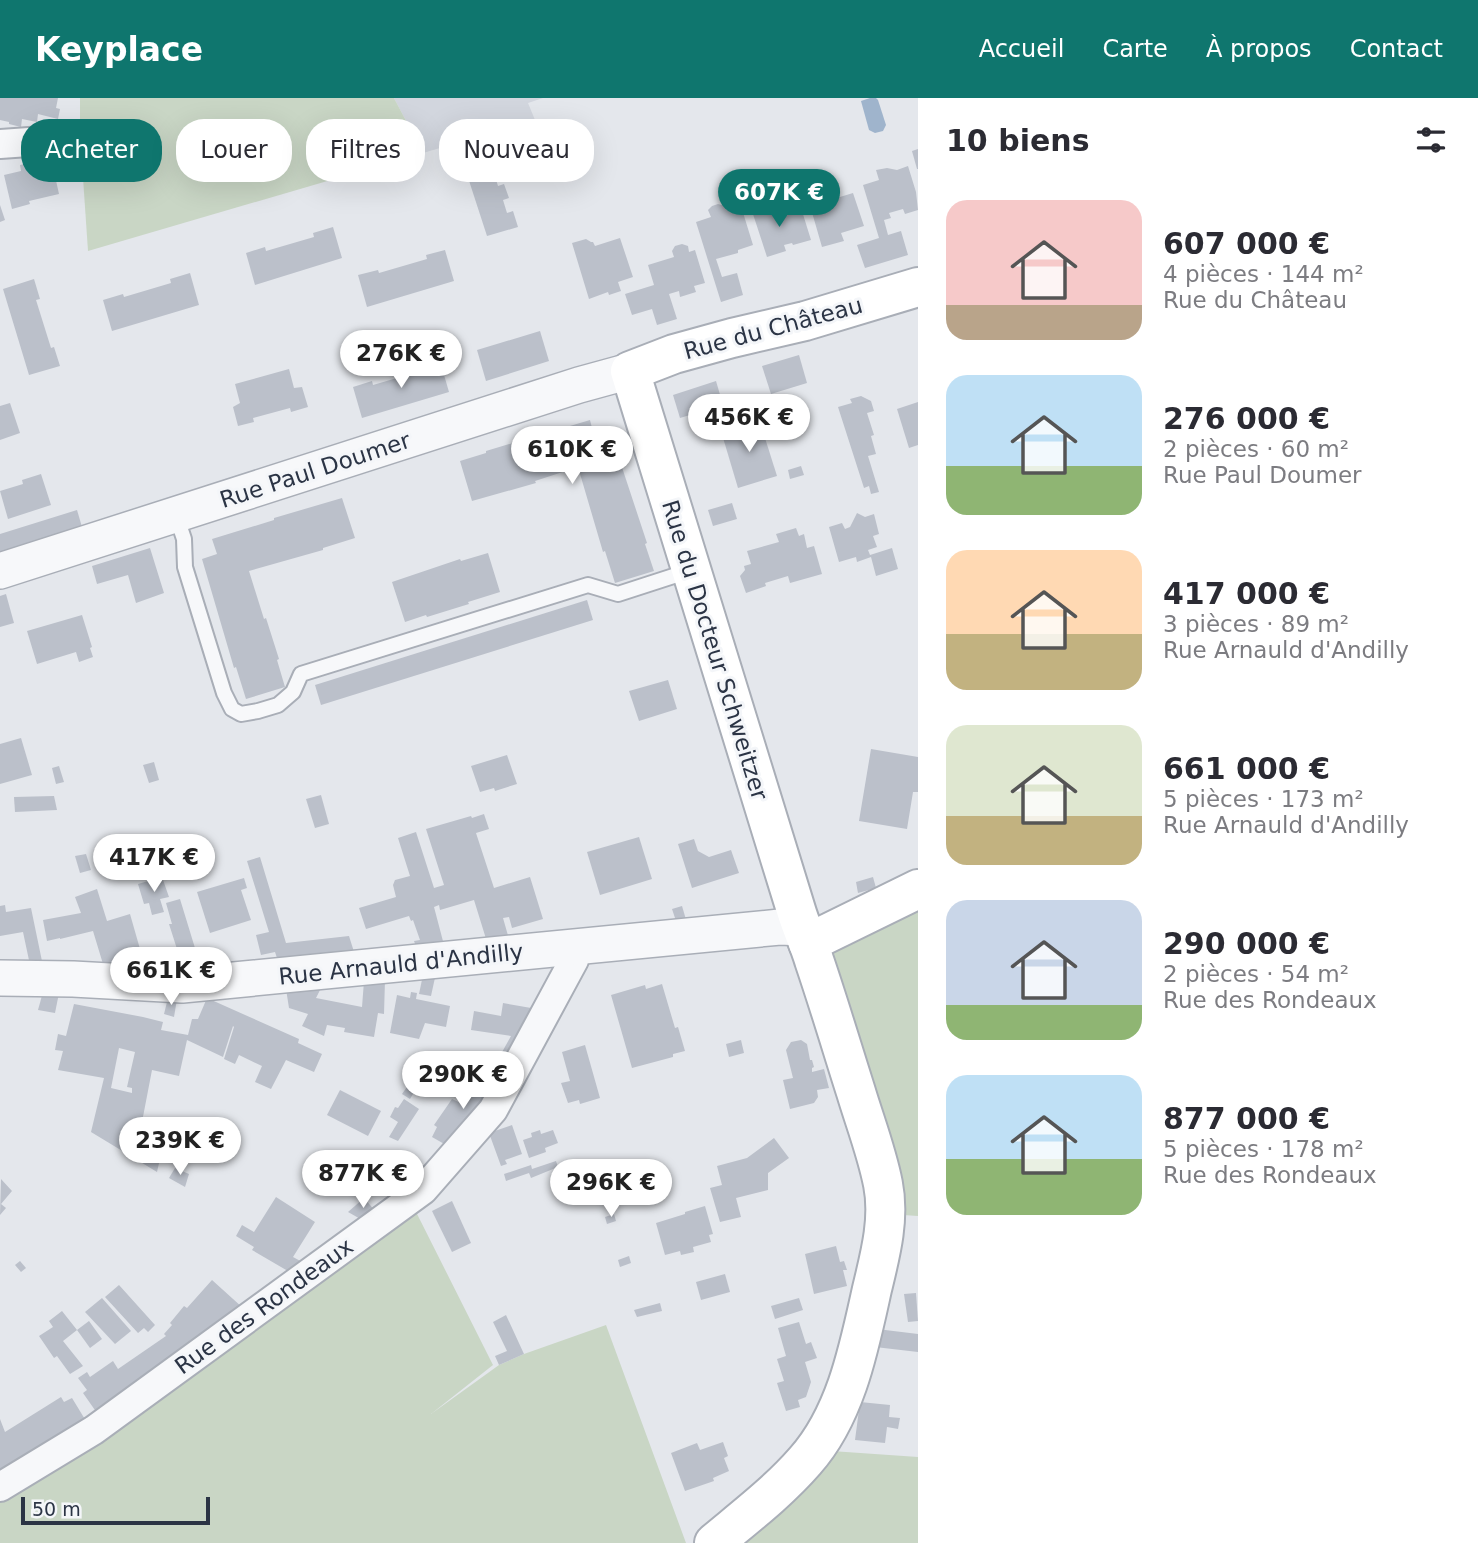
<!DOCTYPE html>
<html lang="fr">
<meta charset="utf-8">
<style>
:root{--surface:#fff;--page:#f7f7f7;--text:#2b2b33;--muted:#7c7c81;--accent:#0f766e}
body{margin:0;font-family:"DejaVu Sans",sans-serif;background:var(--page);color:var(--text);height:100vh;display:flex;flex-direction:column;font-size:26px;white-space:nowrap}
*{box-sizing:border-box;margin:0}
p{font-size:23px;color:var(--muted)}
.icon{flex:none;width:38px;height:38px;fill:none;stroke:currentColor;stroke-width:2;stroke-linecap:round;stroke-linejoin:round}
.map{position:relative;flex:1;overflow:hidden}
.details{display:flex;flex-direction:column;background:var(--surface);width:560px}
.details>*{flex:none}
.top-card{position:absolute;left:21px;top:21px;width:665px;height:63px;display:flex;gap:14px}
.scale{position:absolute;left:21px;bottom:18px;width:189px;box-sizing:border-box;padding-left:7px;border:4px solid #2b3445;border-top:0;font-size:19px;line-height:24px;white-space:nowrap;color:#2b3445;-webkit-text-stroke:5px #f4f6f9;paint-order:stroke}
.price{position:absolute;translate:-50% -60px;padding:0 16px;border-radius:24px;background:#fff;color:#222;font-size:23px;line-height:46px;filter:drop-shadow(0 2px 4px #0008)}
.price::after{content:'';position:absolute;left:50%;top:42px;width:21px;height:16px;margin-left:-10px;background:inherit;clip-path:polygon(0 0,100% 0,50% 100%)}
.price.active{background:var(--accent);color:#fff}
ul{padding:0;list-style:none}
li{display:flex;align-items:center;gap:21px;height:175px;padding:0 28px}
li span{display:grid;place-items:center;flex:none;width:196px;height:140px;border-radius:21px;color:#555}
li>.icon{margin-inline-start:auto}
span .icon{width:84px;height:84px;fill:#fffc;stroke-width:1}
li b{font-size:30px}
h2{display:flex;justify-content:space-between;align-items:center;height:84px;padding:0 28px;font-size:30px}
.chip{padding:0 24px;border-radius:28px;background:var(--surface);box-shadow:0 7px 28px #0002;font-size:24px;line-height:63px}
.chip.active{background:var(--accent);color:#fff}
header{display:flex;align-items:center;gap:42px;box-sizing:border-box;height:98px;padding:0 35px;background:var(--accent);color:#fff}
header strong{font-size:33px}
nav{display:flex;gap:38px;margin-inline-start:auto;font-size:24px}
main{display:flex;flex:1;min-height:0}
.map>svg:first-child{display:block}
.built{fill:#d2d6de}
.green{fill:#c9d6c5}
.water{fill:#9fb4cc}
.building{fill:#bbc0ca;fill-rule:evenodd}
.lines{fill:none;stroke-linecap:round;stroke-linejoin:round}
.service-casing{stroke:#a9aeb7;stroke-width:18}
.minor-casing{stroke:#a9aeb7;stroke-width:32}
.tertiary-casing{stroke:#a9aeb7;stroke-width:38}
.secondary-casing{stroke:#a9aeb7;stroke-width:42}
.service{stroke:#f7f8fa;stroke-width:14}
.minor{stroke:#f7f8fa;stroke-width:28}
.tertiary{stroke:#f7f8fa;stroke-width:35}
.secondary{stroke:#fff;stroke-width:38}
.labels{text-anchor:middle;stroke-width:6;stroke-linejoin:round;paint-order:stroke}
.street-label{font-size:23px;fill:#2b3445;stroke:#f4f6f9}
</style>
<header>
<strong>Keyplace</strong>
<nav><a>Accueil</a><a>Carte</a><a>À propos</a><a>Contact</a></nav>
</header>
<main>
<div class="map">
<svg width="918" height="1445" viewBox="0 0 918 1445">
<rect width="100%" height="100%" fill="#e4e7ec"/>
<path class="built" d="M394 0H543L528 5 535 22 423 55Z"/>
<g class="green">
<path d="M80 0H394L423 55 88 153 80 36Z"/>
<path d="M918 801V1118L888 1116 831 871 835 847Z"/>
<path d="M410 1102 493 1267 431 1316 499 1267 524 1256 606 1227 686 1445H0V1389Z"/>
<path d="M817 1352 918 1359V1445H717Z"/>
</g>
<path class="water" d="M870 0H876L878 2 886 27 883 33 875 35 869 32 861 3Z"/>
<g class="building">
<path d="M0 0H58L56 10 60 11 58 21 38 16 37 24 22 21 21 29 9 26V24L0 22Z"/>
<path d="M491 46 496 60 490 62 498 88 504 86 509 100 503 102 507 115 513 113 518 129 487 138 460 55Z"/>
<path d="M918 51V71H917L912 53Z"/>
<path d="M51 60 59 96 29 103 30 106 12 111 4 77 21 73 20 67Z"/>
<path d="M908 68 916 94 918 112 905 116 903 111 889 115 891 120 884 122 888 137 901 133 908 157 865 170 857 147 879 140 863 87 879 82 876 72 887 70 897 72Z"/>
<path d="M827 91 830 102 853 95 864 128 841 135 844 143 822 149 807 97Z"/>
<path d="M770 104 775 121 802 113 811 142 793 147 792 145 784 147 786 153 767 159 751 110Z"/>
<path d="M718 106 725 108 727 112 741 108 753 147 738 152V155L716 161 722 179 737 175 743 197 721 204 696 124 711 119 708 112 712 108Z"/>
<path d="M0 107 5 122 0 124Z"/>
<path d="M333 129 342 160 255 187 246 155 265 149 266 153 314 139 313 135Z"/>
<path d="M620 140 633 179 618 184 621 193 609 197 608 194 589 201 572 145 586 141 591 144H593L595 148Z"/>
<path d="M682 146 688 148 689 154 695 152 705 185 694 188 696 194 680 199 679 193 669 196 677 221 657 227 652 211 632 217 625 196 654 187 648 167 674 159 672 153 675 148Z"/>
<path d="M445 152 454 183 367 209 358 177 378 172 379 175 427 161 426 157Z"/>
<path d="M190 175 199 207 112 233 103 202 123 196 124 199 171 185 170 181Z"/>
<path d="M34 181 40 201 36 202 51 250 54 249 60 268 29 277 3 191Z"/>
<path d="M540 233 549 263 486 283 477 252Z"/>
<path d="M799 257 807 285 771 296 762 268Z"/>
<path d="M440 263 449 294 362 320 353 289 372 283 373 287 397 280 421 272 420 268Z"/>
<path d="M289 271 294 290 302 289 308 309 291 314 290 310 253 320 254 324 238 328 233 309 240 305 235 286Z"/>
<path d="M716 283 723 307 680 320 673 297Z"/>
<path d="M861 298 871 303 874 313 867 315 874 337 871 338 876 356 868 358 879 394 871 396 869 388 864 390 838 309 852 305 850 301Z"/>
<path d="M918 304V347L909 350 897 311Z"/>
<path d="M10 305 20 335 0 342V308Z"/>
<path d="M759 321 777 378 738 390 721 333Z"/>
<path d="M590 322 594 338 610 333 647 445 645 446 654 473 615 485 605 453 603 454 578 369 535 383 536 385 472 403 460 363 486 355V353Z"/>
<path d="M801 368 804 377 790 381 788 372Z"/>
<path d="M41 376 51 407 8 421 0 393 23 386 22 382Z"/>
<path d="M342 400 355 440 323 450V452L249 473 264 521 266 520 279 561 277 562 285 589 246 601 236 569 234 570 202 461 217 456 212 441 274 422V420Z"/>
<path d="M732 405 737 421 713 428 708 412Z"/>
<path d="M77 412 82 429 0 456V436Z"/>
<path d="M857 415 865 419 874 416 879 436 873 438 877 449 868 452 870 457 892 450 898 471 876 478 871 459 857 464 856 459 839 464 829 429 842 425 845 431 850 429Z"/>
<path d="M796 430 799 438 804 436 807 450 814 448 822 476 790 485 788 478 765 485 766 488 746 495 740 478 745 472 744 468 751 466 747 453 779 444 776 436Z"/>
<path d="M150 450 164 495 136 505 128 477 97 486 92 468Z"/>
<path d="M488 455 500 494 468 504 469 506 427 519 426 517 405 524 392 484 460 461 461 463Z"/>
<path d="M6 496 14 525 0 529V498Z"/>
<path d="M587 502 593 522 321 607 315 587Z"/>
<path d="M82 517 92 549 90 550 93 559 79 564 76 554 37 566 27 533Z"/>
<path d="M668 582 677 611 639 623 629 593Z"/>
<path d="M21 640 32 677 0 686V646Z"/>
<path d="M871 651 918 659V694H913L907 731 859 723Z"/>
<path d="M507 657 517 686 495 693 494 690 480 694 471 668Z"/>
<path d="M154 664 159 682 149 685 143 667Z"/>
<path d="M59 668 64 684 56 686 52 670Z"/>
<path d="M321 697 329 726 315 730 306 701Z"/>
<path d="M54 698 57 712 15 714 14 699Z"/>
<path d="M484 716 489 731 476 735 494 790 530 779 543 821 512 830 509 819 503 820 509 841 487 844 474 802 440 812 439 807 434 809 444 847 417 851 414 843 420 842 413 822 411 823 409 818 366 831 359 810 396 799 393 787 395 782 410 778 398 740 416 734 434 790 444 787 426 731 471 718 472 720Z"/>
<path d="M639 739 652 781 600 797 587 754Z"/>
<path d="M694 741 698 753 709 759 731 752 739 775 692 790 678 746Z"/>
<path d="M86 756 91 772 80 775 75 758Z"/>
<path d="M260 759 286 845 349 838 355 857 279 866 275 854 261 857 256 837 269 834 247 763Z"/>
<path d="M162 779 169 799 160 801 164 814 152 817 149 805 144 806 138 786Z"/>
<path d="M873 779 876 790 858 795 856 784Z"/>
<path d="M244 780 247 790 241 792 251 822 210 835 197 794Z"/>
<path d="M97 791 107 823 130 816 146 872 103 866 93 833 60 841V840L47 843 43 822 81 815 75 799Z"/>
<path d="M180 801 202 873H184L169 826H172L166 805Z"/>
<path d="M5 807 6 814 31 810 43 868 30 867 23 834 0 838V808Z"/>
<path d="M682 808 687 825 677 826 672 811Z"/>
<path d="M436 875 431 898 419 896 423 877Z"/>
<path d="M385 882 384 916 378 915 374 939 344 934 345 930 327 927 324 938 302 928 308 916 289 910 286 891 323 886 316 900 362 909 364 883Z"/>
<path d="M662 886 675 930 678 929 685 953 673 956V959L632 970 611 897 645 887 646 891Z"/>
<path d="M43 894 59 895 55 915 38 912Z"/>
<path d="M411 894 417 895 416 901 450 908 446 929 425 925 419 941 390 935 397 897 410 900Z"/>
<path d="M168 900 177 901 174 919 164 916Z"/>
<path d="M207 900 299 941 298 945 322 956 314 974 286 962 271 991 255 984 262 968 239 957 235 966 224 961 234 929 233 928 223 959 187 942 179 978 152 972 142 1024 167 1030 157 1074 91 1034 104 980 58 972 63 953 55 952 58 936 66 938 74 906 143 919 163 924 161 932 188 937 192 921H198ZM119 950 135 954 127 989 132 990V995L111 990Z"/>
<path d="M503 905 537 911 504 970 496 965 511 938 471 932 474 913 501 918Z"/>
<path d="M741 942 744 955 729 959 726 946Z"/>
<path d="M801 942 807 946 810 962H812L814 969 812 970V974L824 971 829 990 817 992 818 999 814 1005 790 1011 783 982 793 980 786 952 791 944Z"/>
<path d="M585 947 600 1000 580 1006 579 1002 568 1005 561 985 570 983 562 954Z"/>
<path d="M483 971 497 981 461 1042 451 1037 446 1047 432 1039 437 1029 434 1027 452 1001 463 1006Z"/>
<path d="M409 986 416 991 410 1001 402 996Z"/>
<path d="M340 992 381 1013 368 1038 327 1017Z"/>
<path d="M404 1001 419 1011 398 1043 389 1039 398 1024 390 1019 395 1009 398 1010Z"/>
<path d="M512 1027 522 1056 505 1062 507 1066 501 1068 489 1035Z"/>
<path d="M540 1032 541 1036 553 1032 558 1045 545 1050 546 1054 529 1060 523 1042 532 1039 531 1035Z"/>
<path d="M774 1040 789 1060 768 1075V1092L736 1100 741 1119 720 1124 710 1090 722 1087 717 1068 747 1060Z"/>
<path d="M556 1063 558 1069 531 1080 529 1075 506 1083 504 1076 531 1067 532 1071Z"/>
<path d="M175 1070 189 1076 185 1089 169 1080Z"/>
<path d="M1 1081 12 1093 1 1106 6 1110 0 1117Z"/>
<path d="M276 1099 315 1124 293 1159 306 1166 293 1176 252 1152 254 1149 236 1138 242 1127 254 1134Z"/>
<path d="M364 1100 376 1114 364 1123 348 1114Z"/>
<path d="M452 1103 471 1145 452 1154 432 1113Z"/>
<path d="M705 1108 713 1136 709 1137 711 1144 693 1149 694 1154 681 1157 680 1153 665 1157 656 1125 685 1116V1114Z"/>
<path d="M614 1116 616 1123 607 1126 605 1119Z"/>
<path d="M836 1148 840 1164 844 1163 847 1172H843L847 1188 814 1196 805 1156Z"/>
<path d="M629 1158 631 1165 620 1169 618 1162Z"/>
<path d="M20 1163 26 1170 21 1174 15 1167Z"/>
<path d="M725 1176 730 1194 701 1202 696 1184Z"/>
<path d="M212 1182 243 1210 97 1315 83 1295 87 1292 78 1280 87 1274 90 1279 113 1263 118 1271 166 1238 164 1236 172 1227 170 1225 184 1208 187 1210Z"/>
<path d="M119 1187 155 1227 148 1234 144 1230 138 1235 105 1199Z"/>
<path d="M916 1195 918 1223 908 1224 904 1196Z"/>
<path d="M102 1200 131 1233 115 1246 85 1214Z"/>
<path d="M799 1200 803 1212 775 1221 771 1208Z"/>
<path d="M660 1205 662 1213 637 1219 634 1212Z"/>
<path d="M62 1213 77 1232 63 1243 83 1268 70 1276 57 1258 54 1260 39 1238 53 1229 49 1223Z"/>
<path d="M506 1217 524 1256 499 1267 495 1258 507 1253 493 1224Z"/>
<path d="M89 1223 102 1241 90 1250 77 1232Z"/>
<path d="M799 1224 806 1246 811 1244 817 1260 805 1264 811 1284 806 1299 798 1302 800 1309 786 1313 777 1285 784 1283 777 1261 786 1258 778 1230Z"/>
<path d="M877 1231 918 1236V1254L875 1249Z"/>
<path d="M61 1299 64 1304 72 1300 86 1323 65 1337 63 1334 19 1361 21 1366 0 1379V1321L5 1334Z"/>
<path d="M860 1304 890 1307 889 1319 900 1320 898 1331 887 1329 885 1345 855 1342Z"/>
<path d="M723 1344 728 1358 724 1360 729 1373 713 1380 714 1383 685 1393 671 1355 697 1345 700 1352Z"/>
</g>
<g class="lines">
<g class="service-casing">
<path id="service" d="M176 417 184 441 185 469 224 595 232 611 241 616 258 613 278 607 293 594 301 576 588 487 618 496 689 473"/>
</g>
<g class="minor-casing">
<g id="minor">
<path d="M0 46 57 42 82 55"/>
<path d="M0 1389 94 1332 423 1092 493 1012 574 862 577 848"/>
</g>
</g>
<g class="tertiary-casing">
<g id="tertiary">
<path d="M0 473 579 287 630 273"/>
<path d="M0 880 73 881 182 887 780 829 802 830"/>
</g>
</g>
<g class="secondary-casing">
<g id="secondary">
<path d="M808 845 918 791"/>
<path d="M714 1445C745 1419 778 1394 805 1363 846 1317 859 1250 872 1191 880 1158 890 1121 883 1086 877 1055 865 1024 856 994 842 950 829 906 814 862 809 845 801 829 796 812L630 273 674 256 732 240 805 223 918 189"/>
</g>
</g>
<use href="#service" class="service"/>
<use href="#minor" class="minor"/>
<use href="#tertiary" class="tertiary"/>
<use href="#secondary" class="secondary"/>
</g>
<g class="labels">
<g class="street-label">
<text transform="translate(773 230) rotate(-15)" y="8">Rue du Château</text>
<text transform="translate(315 372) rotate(-18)" y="8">Rue Paul Doumer</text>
<text transform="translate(715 552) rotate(73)" y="8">Rue du Docteur Schweitzer</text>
<text transform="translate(401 866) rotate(-6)" y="8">Rue Arnauld d'Andilly</text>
<text transform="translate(264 1208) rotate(-36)" y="8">Rue des Rondeaux</text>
</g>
</g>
</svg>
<div class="scale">50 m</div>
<b class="price active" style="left:779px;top:131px">607K €</b>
<b class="price" style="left:401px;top:292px">276K €</b>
<b class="price" style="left:749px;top:356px">456K €</b>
<b class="price" style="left:572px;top:388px">610K €</b>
<b class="price" style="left:154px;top:796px">417K €</b>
<b class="price" style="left:171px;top:909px">661K €</b>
<b class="price" style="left:463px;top:1013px">290K €</b>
<b class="price" style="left:180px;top:1079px">239K €</b>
<b class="price" style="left:363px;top:1112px">877K €</b>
<b class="price" style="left:611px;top:1121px">296K €</b>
<div class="top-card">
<a class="chip active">Acheter</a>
<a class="chip">Louer</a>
<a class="chip">Filtres</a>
<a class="chip">Nouveau</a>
</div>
</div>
<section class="details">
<h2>10 biens<svg class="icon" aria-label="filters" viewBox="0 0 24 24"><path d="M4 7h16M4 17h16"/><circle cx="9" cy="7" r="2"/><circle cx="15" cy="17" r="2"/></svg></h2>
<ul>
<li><span style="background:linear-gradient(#f6c9c9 75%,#b9a48a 0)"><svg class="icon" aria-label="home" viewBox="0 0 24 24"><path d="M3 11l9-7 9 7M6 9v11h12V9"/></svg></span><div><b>607 000 €</b><p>4 pièces · 144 m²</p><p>Rue du Château</p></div></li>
<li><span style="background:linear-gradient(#bfe0f5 65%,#8fb573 0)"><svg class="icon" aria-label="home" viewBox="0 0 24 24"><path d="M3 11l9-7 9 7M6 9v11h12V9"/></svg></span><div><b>276 000 €</b><p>2 pièces · 60 m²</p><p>Rue Paul Doumer</p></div></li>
<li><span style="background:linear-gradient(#ffd9b3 60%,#c2b280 0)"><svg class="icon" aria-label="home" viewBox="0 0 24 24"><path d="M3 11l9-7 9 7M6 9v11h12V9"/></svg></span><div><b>417 000 €</b><p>3 pièces · 89 m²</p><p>Rue Arnauld d'Andilly</p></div></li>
<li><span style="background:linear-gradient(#dfe7d0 65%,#c2b280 0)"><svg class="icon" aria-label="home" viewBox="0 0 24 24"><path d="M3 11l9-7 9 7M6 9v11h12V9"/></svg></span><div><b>661 000 €</b><p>5 pièces · 173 m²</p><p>Rue Arnauld d'Andilly</p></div></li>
<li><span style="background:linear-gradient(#c9d6e8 75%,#8fb573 0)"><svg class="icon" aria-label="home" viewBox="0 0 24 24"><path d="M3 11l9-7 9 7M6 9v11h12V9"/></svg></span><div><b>290 000 €</b><p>2 pièces · 54 m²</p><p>Rue des Rondeaux</p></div></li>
<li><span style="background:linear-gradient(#bfe0f5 60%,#8fb573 0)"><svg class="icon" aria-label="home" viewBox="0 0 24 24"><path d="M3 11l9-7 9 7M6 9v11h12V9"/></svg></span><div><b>877 000 €</b><p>5 pièces · 178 m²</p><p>Rue des Rondeaux</p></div></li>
</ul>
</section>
</main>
